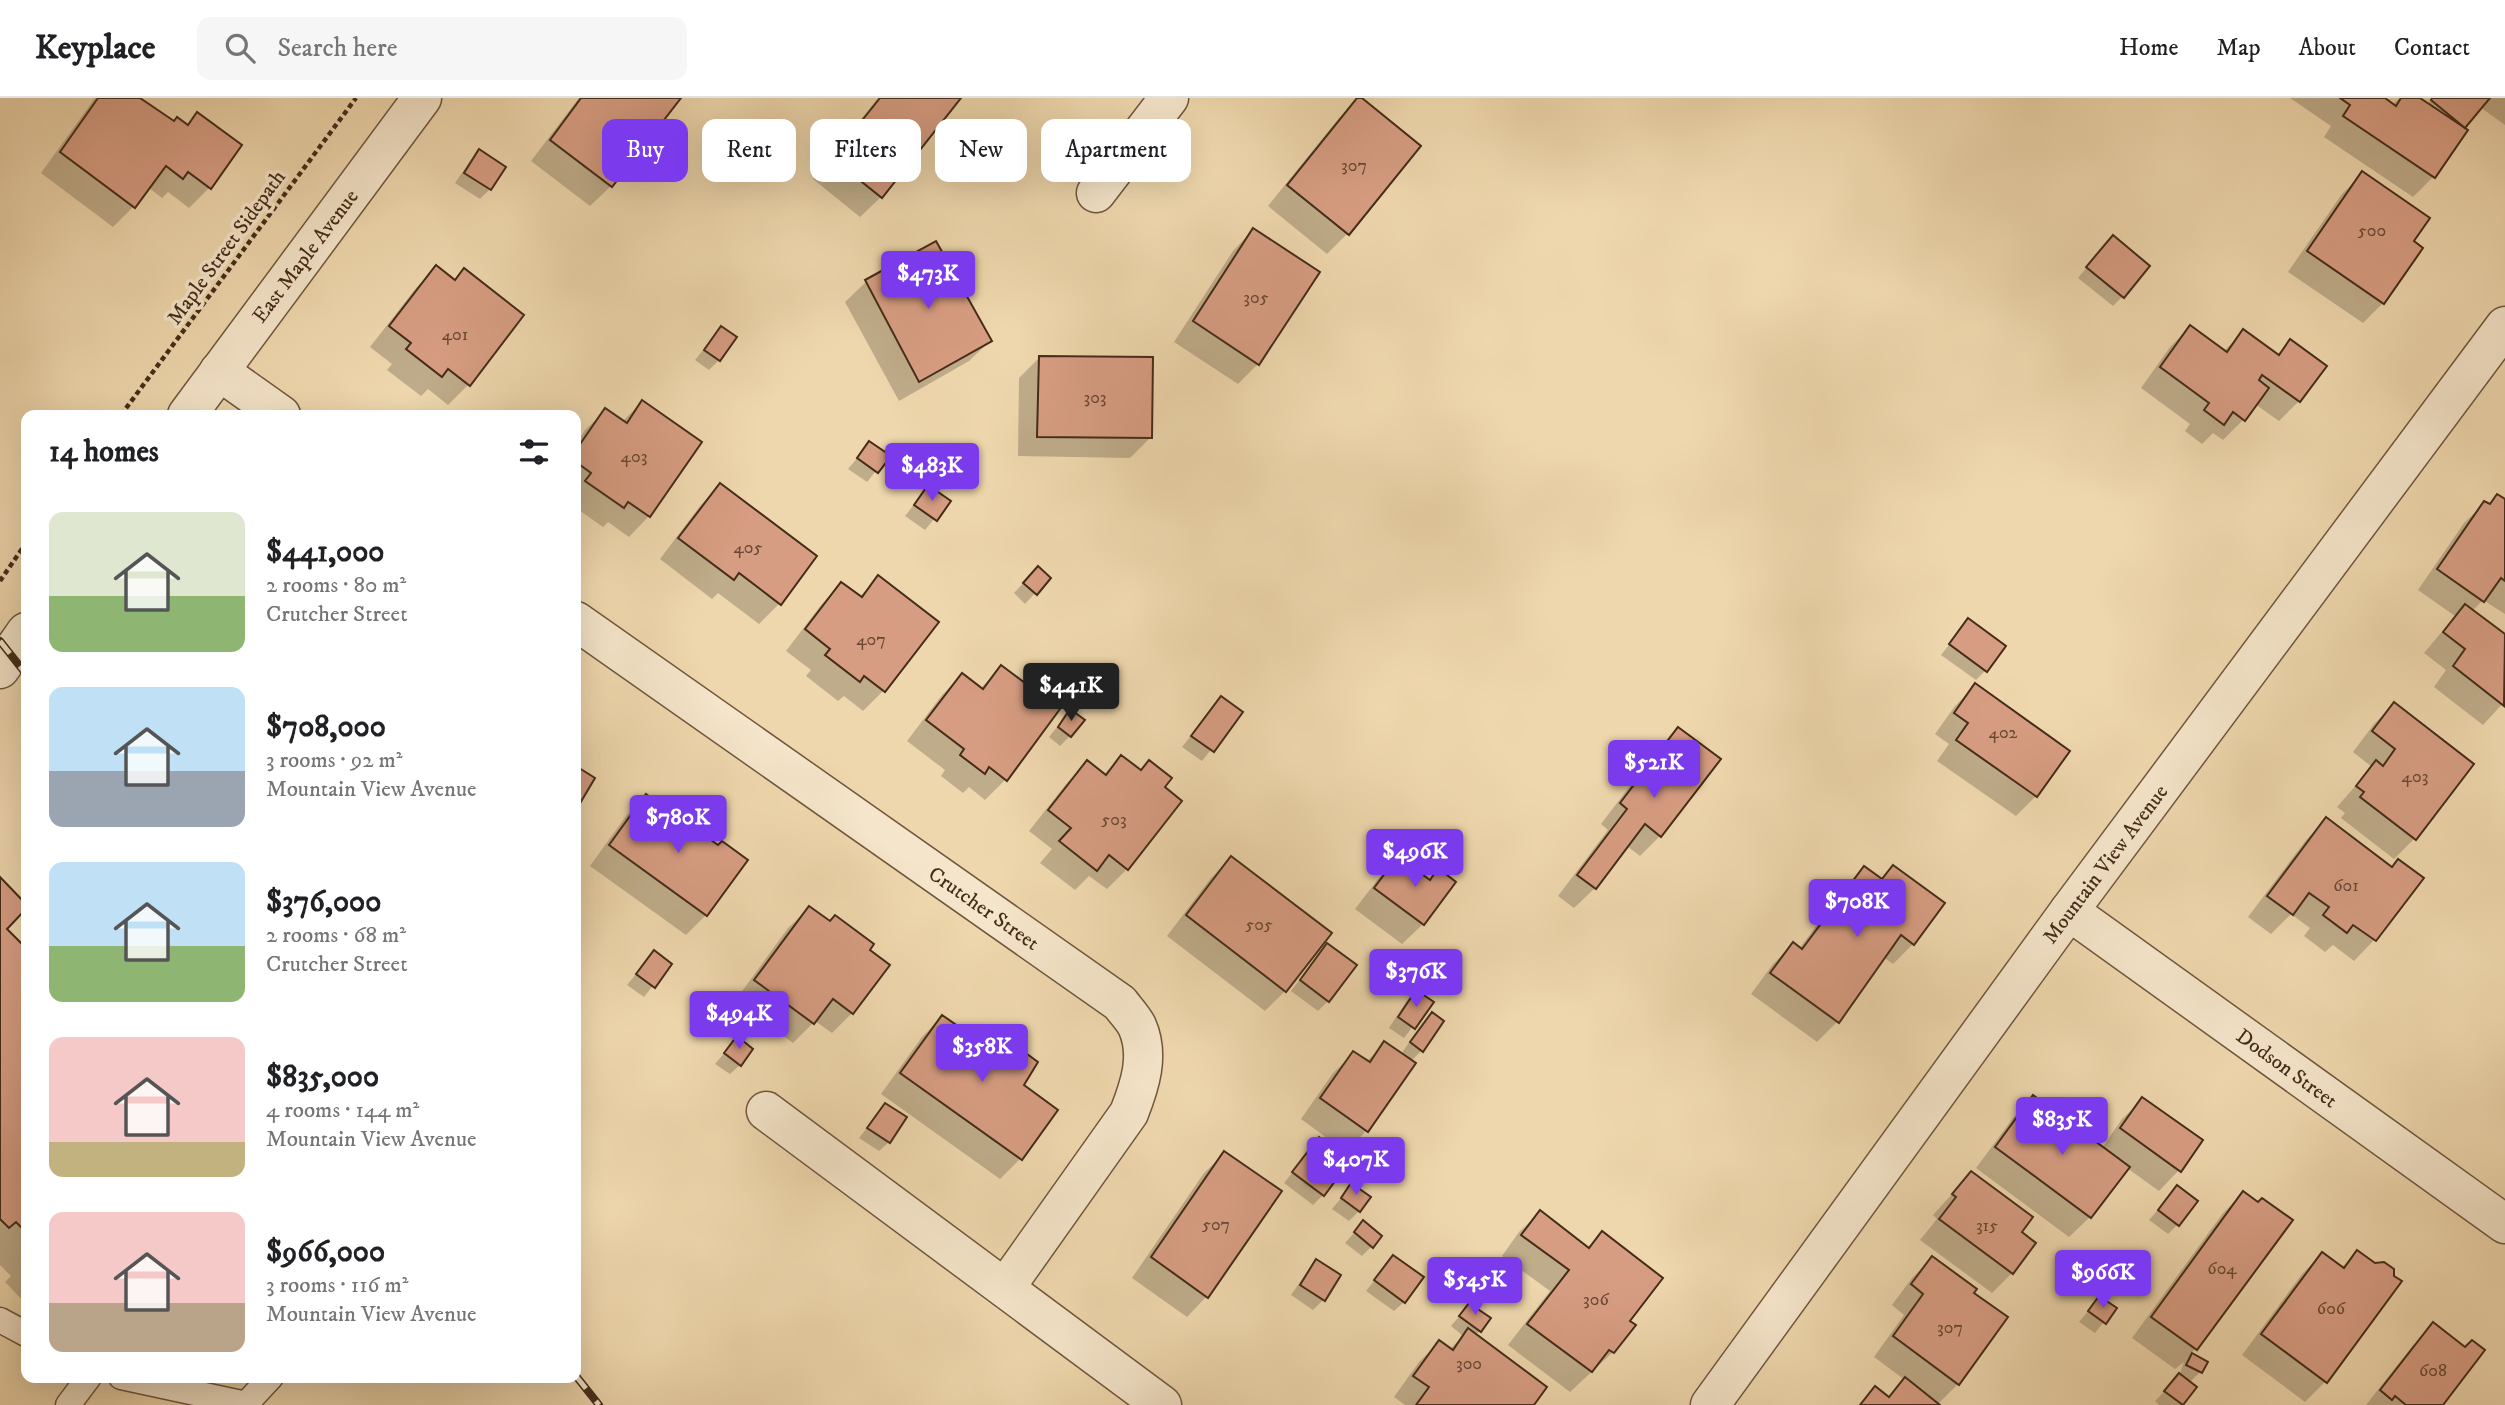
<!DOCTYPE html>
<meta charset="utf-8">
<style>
:root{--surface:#fff;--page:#f6f6f6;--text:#202124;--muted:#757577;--line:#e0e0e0;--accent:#7c3aed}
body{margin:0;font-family:"IM FELL DW Pica",serif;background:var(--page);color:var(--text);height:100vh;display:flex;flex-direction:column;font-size:26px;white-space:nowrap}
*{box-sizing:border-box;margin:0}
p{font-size:23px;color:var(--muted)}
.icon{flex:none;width:38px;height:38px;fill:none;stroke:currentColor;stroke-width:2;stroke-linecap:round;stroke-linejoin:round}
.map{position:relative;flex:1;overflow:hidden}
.sheet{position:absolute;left:21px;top:312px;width:560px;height:973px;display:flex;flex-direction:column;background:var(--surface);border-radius:14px;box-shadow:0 7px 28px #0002}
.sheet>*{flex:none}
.banner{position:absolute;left:602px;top:21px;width:665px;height:63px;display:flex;gap:14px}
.price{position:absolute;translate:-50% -60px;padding:0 16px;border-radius:7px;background:var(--accent);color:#fff;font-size:23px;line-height:46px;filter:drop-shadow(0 2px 4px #0008)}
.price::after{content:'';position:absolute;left:50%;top:42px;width:21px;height:16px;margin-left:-10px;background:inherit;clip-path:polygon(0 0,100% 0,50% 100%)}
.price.active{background:#222;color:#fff}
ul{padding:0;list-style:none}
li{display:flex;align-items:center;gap:21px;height:175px;padding:0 28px}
li span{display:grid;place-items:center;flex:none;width:196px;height:140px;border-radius:14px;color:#555}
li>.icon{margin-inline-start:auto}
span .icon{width:84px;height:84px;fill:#fffc;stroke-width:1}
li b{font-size:30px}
h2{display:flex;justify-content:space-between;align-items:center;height:84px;padding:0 28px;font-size:30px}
.pill{padding:0 24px;border-radius:14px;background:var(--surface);box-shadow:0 7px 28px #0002;font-size:24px;line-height:63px}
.pill.active{background:var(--accent);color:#fff}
header{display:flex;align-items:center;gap:42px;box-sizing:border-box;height:98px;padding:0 35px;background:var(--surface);border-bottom:2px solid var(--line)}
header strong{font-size:33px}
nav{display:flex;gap:38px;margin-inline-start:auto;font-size:24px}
.search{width:490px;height:63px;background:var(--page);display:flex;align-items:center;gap:18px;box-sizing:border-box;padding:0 24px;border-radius:14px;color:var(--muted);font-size:26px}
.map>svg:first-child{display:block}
.shadow{fill:#0003}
.building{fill:#d79d82;stroke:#442c19;stroke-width:2}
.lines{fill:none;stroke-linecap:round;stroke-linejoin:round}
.service-casing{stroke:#6f573e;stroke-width:27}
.minor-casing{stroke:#6f573e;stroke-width:41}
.path{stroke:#442c19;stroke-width:4.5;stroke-dasharray:5 3.5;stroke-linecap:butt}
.service{stroke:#f5e5ca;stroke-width:24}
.minor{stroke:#f5e5ca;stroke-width:38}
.rail-casing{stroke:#442c19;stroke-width:8}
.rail{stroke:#f5e5ca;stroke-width:5;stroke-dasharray:16;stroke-linecap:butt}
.labels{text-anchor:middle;stroke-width:7;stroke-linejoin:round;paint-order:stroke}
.number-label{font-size:18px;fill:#694833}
.street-label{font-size:21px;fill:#442c19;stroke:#f5e5ca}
</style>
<header>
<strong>Keyplace</strong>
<div class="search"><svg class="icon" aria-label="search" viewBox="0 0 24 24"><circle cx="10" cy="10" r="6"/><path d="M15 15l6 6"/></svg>Search here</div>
<nav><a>Home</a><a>Map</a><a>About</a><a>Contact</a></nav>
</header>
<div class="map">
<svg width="2505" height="1307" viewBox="0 0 2505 1307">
<rect width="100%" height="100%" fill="#efd7ad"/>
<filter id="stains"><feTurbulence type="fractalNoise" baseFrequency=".00286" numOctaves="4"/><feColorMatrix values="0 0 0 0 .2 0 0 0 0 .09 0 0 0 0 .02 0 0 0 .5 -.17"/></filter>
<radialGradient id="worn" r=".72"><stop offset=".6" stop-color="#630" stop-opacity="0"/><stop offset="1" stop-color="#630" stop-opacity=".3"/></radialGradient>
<g class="shadow">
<path d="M95 0H136L174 25 186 27 197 16 210 89 189 110 168 94 162 100 148 89 133 109 113 129 41 75Z"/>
<path d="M579 0H679L611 88 590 108 531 63Z"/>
<path d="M878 0H959L881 99 860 119 813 81Z"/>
<path d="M1359 0 1347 136 1327 156 1268 108 1339 20Z"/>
<path d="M2290 0H2381L2392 7 2400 0H2417L2427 7 2432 0H2505V27L2480 9 2462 30 2465 32 2433 79 2413 99 2324 39 2331 28Z"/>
<path d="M480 53 504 69 490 91 480 101 455 85 470 63Z"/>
<path d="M2362 76 2383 205 2363 225 2288 174 2342 96Z"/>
<path d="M1253 132 1258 266 1238 286 1174 244 1233 153Z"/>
<path d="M935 145 990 243 969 263 899 303 845 204 866 184Z"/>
<path d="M2103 150 2123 198 2113 208 2078 180Z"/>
<path d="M436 170 453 183 464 172 522 217 468 287 448 307 428 291 421 298 387 272 392 266 370 249 416 190Z"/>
<path d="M2190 229 2223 254 2244 233 2277 257 2290 244 2299 303 2279 323 2255 306 2244 321 2223 342 2213 335 2202 346 2185 333 2190 326 2141 290 2170 249Z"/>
<path d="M721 230 719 262 709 272 695 262Z"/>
<path d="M1039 260 1151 339 1130 360 1018 358 1019 280Z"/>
<path d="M642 304 649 418 629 439 608 424 603 429 576 410V346L585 332 606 312 622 324Z"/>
<path d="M870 345 888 358 867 384 848 371Z"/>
<path d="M720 387 779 506 759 526 718 495 712 501 660 461 700 408Z"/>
<path d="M928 389 948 404 925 432 905 418Z"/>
<path d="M2497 398 2505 403V516L2483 502 2472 513 2505 538V603L2483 627 2434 589 2446 572 2424 555 2455 518 2418 492 2464 425 2485 405 2488 407Z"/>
<path d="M879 480 883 593 863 613 844 598 838 603 806 578 811 572 786 553 821 507 841 486 859 499Z"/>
<path d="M1028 480H1049L1025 506 1014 495Z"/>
<path d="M1968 523 1986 572 1976 582 1941 557Z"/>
<path d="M1001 569 1057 612 1005 682 985 702 969 689 963 695 941 678 945 672 907 643 942 597 962 577 980 591Z"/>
<path d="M1975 588 2036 698 2016 718 1937 663 1949 646 1935 636 1955 608Z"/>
<path d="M1221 600 1241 614 1202 663 1182 649Z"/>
<path d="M2394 606 2472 666 2414 741 2394 761 2341 720 2345 715 2337 709 2372 669 2353 654 2374 626Z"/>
<path d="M1070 613V638L1060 648 1049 639Z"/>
<path d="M1678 631 1660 738 1640 758 1627 748 1595 790 1574 810 1558 798 1608 732 1601 726 1658 651Z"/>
<path d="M1121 659 1163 689 1127 771 1107 791 1089 778 1075 792 1040 765 1052 751 1029 733 1067 685 1087 665 1103 677Z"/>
<path d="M647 698 706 817 686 837 590 768 626 718Z"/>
<path d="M2326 721 2392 771 2422 780 2374 842 2354 863 2333 847 2325 854 2304 838 2310 830 2291 816 2271 836 2248 819 2306 742Z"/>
<path d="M1231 760 1285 893 1265 913 1167 838 1211 780Z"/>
<path d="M1398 760 1428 783 1438 772 1454 784 1423 826 1402 846 1355 811 1378 781Z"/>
<path d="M1894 769 1913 846 1893 866 1883 859 1837 924 1817 944 1751 896 1773 866 1793 846 1799 851 1844 790 1864 770 1880 782Z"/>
<path d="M0 781 26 808 4 831 26 853V1206L5 1184 11 1178 0 1167Z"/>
<path d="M809 810 887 867 852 915 832 935 815 923 793 945 735 903 788 830Z"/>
<path d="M1327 847 1328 903 1318 913 1291 893Z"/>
<path d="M654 854 670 866 644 899 627 887Z"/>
<path d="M1416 894 1431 904 1404 940 1389 930 1406 904Z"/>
<path d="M1432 916 1422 952 1411 963 1414 966 1366 1033 1346 1054 1301 1021 1333 975 1354 955 1366 964 1385 945 1401 956 1422 926Z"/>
<path d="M942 919 979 945 992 932 1021 988 1020 1061 1000 1081 881 996 922 939Z"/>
<path d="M737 940 740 967 730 976 715 966Z"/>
<path d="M2034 999 2102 1050 2122 1021 2143 1001 2179 1072 2159 1093 2127 1070 2090 1119 2069 1139 1976 1070 2013 1020Z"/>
<path d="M885 1007 889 1044 879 1053 859 1040Z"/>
<path d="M1319 1042 1323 1097 1313 1107 1284 1085Z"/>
<path d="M1225 1055 1207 1198 1187 1219 1132 1180 1204 1075Z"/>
<path d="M1971 1075 2019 1134 2034 1145 2012 1175 1992 1195 1920 1142 1937 1121 1933 1117Z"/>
<path d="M1352 1087 1359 1113 1349 1123 1332 1111Z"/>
<path d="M2177 1090V1127L2168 1136 2149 1122Z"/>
<path d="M2243 1095 2290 1123 2191 1256 2206 1264 2200 1274 2189 1285 2194 1290 2180 1307H2159L2155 1303 2179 1278 2184 1264 2175 1271 2132 1240 2223 1115Z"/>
<path d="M1540 1114 1587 1150 1602 1135 1627 1223 1633 1227 1613 1254 1570 1294 1508 1247 1550 1193 1502 1158 1519 1134Z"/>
<path d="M1363 1125 1372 1148 1362 1158 1345 1145Z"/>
<path d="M2357 1154 2325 1284 2305 1304 2242 1257 2302 1176 2322 1156 2341 1170Z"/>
<path d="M1393 1159 1404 1204 1394 1213 1366 1193Z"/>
<path d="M1932 1160 1972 1195 2006 1220 1958 1286 1937 1307H1859L1875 1290 1887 1300 1905 1282 1874 1259 1904 1217 1892 1207 1912 1180Z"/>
<path d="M1317 1164 1339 1178 1323 1202 1313 1212 1291 1197 1307 1174Z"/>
<path d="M2099 1200 2114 1211 2095 1235 2079 1224Z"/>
<path d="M1469 1207 1480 1233 1475 1237 1531 1307H1405L1394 1299 1419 1264 1439 1244 1449 1252 1463 1238 1451 1228Z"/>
<path d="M2433 1227 2441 1307H2366L2413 1247Z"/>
</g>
<g class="building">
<path d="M98 0H140L174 23 177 19 188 27 197 14 242 47 211 91 188 74 183 81 166 68 135 110 60 54Z"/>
<path d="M581 0H681L612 89 550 42Z"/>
<path d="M880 0H961L882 100 832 60Z"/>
<path d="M1357 0H1362L1421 48 1349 137 1287 87Z"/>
<path d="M2340 0H2385L2396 8 2401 0H2420L2468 32 2435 80 2343 18 2350 7Z"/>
<path d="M2432 0H2490L2465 30 2431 2Z"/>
<path d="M479 51 506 69 491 92 464 75Z"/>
<path d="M2362 73 2430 120 2414 143 2423 150 2384 206 2307 153Z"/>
<path d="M1253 130 1320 174 1259 267 1193 223Z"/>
<path d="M2113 137 2150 168 2124 200 2086 169Z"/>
<path d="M936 143 992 243 919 284 865 182Z"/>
<path d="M436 167 455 182 464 170 524 217 470 288 448 271 442 279 406 251 411 245 389 228Z"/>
<path d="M2190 227 2227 254 2243 231 2279 257 2290 241 2327 268 2300 304 2262 277 2259 282 2269 290 2245 323 2233 314 2224 327 2204 312 2209 305 2160 269Z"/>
<path d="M721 228 737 239 720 263 704 252Z"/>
<path d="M1039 258 1153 259 1152 340 1037 339Z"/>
<path d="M642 302 702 344 650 419 628 404 624 410 585 383 591 375 576 364V352L605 310 627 325Z"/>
<path d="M869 343 891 358 878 375 857 360Z"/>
<path d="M720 385 817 458 781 507 739 475 734 482 678 440Z"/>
<path d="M928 387 951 403 937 423 914 407Z"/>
<path d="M2497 396 2505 401V483L2501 480 2484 504 2437 471 2484 403 2490 406Z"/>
<path d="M1038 468 1051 480 1037 497 1023 485Z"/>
<path d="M878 477 939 524 885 594 864 578 860 584 825 557 830 551 805 531 841 484 862 499Z"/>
<path d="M2465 506 2505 536 2504 608 2453 568 2465 551 2443 534Z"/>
<path d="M1968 520 2006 548 1987 574 1949 546Z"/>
<path d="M1001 567 1060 611 1007 683 989 669 985 676 960 657 964 651 926 622 962 575 983 591Z"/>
<path d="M1975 585 2070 653 2037 699 1956 642 1968 625 1954 615Z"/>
<path d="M1221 598 1243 614 1214 654 1191 638Z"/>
<path d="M2394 604 2474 666 2416 742 2360 699 2364 694 2356 688 2376 662 2383 668 2395 651 2372 633Z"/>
<path d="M1070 611 1085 622 1071 639 1058 629Z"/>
<path d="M1678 629 1721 661 1661 739 1645 726 1596 791 1577 777 1627 711 1620 705Z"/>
<path d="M1121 657 1141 672 1149 662 1172 680 1165 689 1182 703 1128 772 1109 757 1097 773 1059 743 1071 730 1048 712 1087 662 1106 677Z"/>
<path d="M576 668 595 680 576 712Z"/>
<path d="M646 696 718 747 722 743 748 762 707 818 609 747Z"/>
<path d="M2326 719 2392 769 2398 761 2424 780 2376 843 2353 827 2347 835 2323 817 2329 809 2309 795 2293 817 2267 798Z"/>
<path d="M1231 758 1332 835 1286 894 1186 817Z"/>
<path d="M1398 758 1430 782 1438 770 1456 784 1424 827 1374 790Z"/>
<path d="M1893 767 1945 805 1914 847 1901 837 1839 925 1770 875 1793 844 1802 851 1864 768 1882 781Z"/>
<path d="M0 779 26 806V811L7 831 26 850V1134L16 1124 9 1130 0 1121Z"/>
<path d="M809 808 830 823 835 817 874 846 870 852 890 867 853 916 833 901 814 926 754 882Z"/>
<path d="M1327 845 1357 867 1329 904 1300 882Z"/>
<path d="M654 852 672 866 655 890 636 876Z"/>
<path d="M1416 892 1434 904 1415 931 1398 919Z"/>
<path d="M1432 914 1444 923 1423 954 1410 944Z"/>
<path d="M942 917 981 944 991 930 1038 964 1024 987 1058 1012 1022 1062 900 975Z"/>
<path d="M737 938 753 951 741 968 724 955Z"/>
<path d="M1384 943 1416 965 1368 1034 1320 1000 1353 953 1370 964Z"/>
<path d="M2033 997 2130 1069 2091 1120 1995 1049Z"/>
<path d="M2142 999 2203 1042 2181 1074 2120 1030Z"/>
<path d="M885 1005 907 1019 890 1045 867 1030Z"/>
<path d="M1319 1039 1350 1063 1324 1098 1292 1074Z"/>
<path d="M1224 1053 1282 1093 1208 1200 1151 1159Z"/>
<path d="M1971 1073 2033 1119 2022 1134 2036 1145 2013 1176 1939 1121 1956 1099 1952 1096Z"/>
<path d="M1351 1085 1371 1099 1360 1114 1341 1100Z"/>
<path d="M2177 1087 2198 1103 2179 1128 2158 1112Z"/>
<path d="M2243 1093 2258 1104 2262 1100 2293 1122 2197 1252 2151 1219Z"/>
<path d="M1540 1112 1589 1150 1602 1133 1663 1180 1630 1223 1636 1227 1614 1255 1609 1252 1592 1274 1527 1226 1569 1172 1521 1137Z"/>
<path d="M1363 1122 1382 1138 1373 1150 1354 1134Z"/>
<path d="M2357 1152 2375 1165 2384 1164 2394 1171V1178L2402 1183 2327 1285 2261 1236 2322 1154 2344 1170Z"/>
<path d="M1393 1157 1424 1179 1405 1205 1374 1182Z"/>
<path d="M1932 1158 1977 1191 1974 1195 2008 1219 1959 1287 1893 1238 1923 1196 1911 1186Z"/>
<path d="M1316 1161 1341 1177 1325 1203 1300 1187Z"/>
<path d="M2099 1198 2117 1210 2106 1226 2088 1213Z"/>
<path d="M1469 1205 1491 1220 1481 1234 1459 1218Z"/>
<path d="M2433 1224 2465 1249 2472 1242 2485 1252 2443 1307H2406L2395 1298 2392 1302 2380 1292Z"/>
<path d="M1468 1230 1547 1289 1534 1307H1416L1429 1289 1413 1278 1439 1242 1453 1252Z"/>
<path d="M2192 1255 2208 1264 2202 1275 2186 1267Z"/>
<path d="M2179 1275 2197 1289 2183 1307 2164 1293Z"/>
<path d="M1905 1279 1940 1307H1860L1875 1288 1889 1299Z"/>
</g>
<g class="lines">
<g class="service-casing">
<g id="service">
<path d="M0 1222 26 1236"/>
<path d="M121 1279 246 1306 271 1279"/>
<path d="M68 1307 89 1279"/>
</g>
</g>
<g class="minor-casing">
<g id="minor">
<path d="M1096 95 1169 0"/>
<path d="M219 273 281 317"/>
<path d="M187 317 422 0"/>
<path d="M576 523 1120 905C1125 912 1133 920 1137 928 1150 957 1140 987 1129 1015L1005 1190"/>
<path d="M0 571 26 534"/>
<path d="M2069 813 2505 1126"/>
<path d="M766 1013 1162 1307"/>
<path d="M1710 1307 2069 813 2505 228"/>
</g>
</g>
<g class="path">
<path d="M121 317 356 0"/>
<path d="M0 483 26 445"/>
</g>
<use href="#service" class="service"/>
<use href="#minor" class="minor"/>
<g class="rail-casing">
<g id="rail">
<path d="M0 543 26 576"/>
<path d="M576 1278 599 1307"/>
</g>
</g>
<use href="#rail" class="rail"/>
</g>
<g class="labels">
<g class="number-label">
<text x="1354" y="73">307</text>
<text x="2372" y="138">500</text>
<text x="1256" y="205">305</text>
<text x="455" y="242">401</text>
<text x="1095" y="305">303</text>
<text x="634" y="364">403</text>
<text x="748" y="455">405</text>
<text x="871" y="547">407</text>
<text x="2003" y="640">402</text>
<text x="2415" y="684">403</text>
<text x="1114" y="727">503</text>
<text x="2346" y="793">601</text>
<text x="1259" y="832">505</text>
<text x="1216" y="1132">507</text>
<text x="1987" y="1133">315</text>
<text x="2222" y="1176">604</text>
<text x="1596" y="1207">306</text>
<text x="2331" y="1216">606</text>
<text x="1950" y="1235">307</text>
<text x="1469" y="1271">300</text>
<text x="2433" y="1278">608</text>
</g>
<g class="street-label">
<text transform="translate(226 149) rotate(-54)" y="7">Maple Street Sidepath</text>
<text transform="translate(305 158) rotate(-53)" y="7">East Maple Avenue</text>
<text transform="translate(2105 766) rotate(-53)" y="7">Mountain View Avenue</text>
<text transform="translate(984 810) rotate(35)" y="7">Crutcher Street</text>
<text transform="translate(2287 970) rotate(36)" y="7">Dodson Street</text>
</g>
</g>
<rect width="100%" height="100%" filter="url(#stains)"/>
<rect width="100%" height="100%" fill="url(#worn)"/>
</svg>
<b class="price" style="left:928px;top:213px">$473K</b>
<b class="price" style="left:932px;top:405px">$483K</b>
<b class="price active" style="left:1071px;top:625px">$441K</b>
<b class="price" style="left:1654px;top:702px">$521K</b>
<b class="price" style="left:678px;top:757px">$780K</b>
<b class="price" style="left:1415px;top:791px">$496K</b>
<b class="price" style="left:1857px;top:841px">$708K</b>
<b class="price" style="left:1416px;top:911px">$376K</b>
<b class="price" style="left:739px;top:953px">$494K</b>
<b class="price" style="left:982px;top:986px">$358K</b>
<b class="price" style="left:2062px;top:1059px">$835K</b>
<b class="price" style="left:1356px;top:1099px">$407K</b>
<b class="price" style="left:2103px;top:1212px">$966K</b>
<b class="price" style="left:1475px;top:1219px">$545K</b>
<div class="banner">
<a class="pill active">Buy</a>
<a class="pill">Rent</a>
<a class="pill">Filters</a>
<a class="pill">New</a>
<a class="pill">Apartment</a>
</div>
<section class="sheet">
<h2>14 homes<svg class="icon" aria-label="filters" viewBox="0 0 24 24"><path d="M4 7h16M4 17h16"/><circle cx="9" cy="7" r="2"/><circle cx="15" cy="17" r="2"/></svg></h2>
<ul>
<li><span style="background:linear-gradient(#dfe7d0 60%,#8fb573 0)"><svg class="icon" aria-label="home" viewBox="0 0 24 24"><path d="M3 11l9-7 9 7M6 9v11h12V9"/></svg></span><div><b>$441,000</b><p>2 rooms · 80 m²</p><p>Crutcher Street</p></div></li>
<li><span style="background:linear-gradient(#bfe0f5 60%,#9aa5b1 0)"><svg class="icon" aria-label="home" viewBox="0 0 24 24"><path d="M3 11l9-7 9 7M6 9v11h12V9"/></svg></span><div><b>$708,000</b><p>3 rooms · 92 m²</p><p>Mountain View Avenue</p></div></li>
<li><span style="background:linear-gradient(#bfe0f5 60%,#8fb573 0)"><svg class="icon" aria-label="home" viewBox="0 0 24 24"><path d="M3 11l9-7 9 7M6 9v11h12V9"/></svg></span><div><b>$376,000</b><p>2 rooms · 68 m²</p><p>Crutcher Street</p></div></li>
<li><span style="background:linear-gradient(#f6c9c9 75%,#c2b280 0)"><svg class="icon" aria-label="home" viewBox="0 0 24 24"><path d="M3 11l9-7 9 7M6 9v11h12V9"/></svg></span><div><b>$835,000</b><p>4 rooms · 144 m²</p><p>Mountain View Avenue</p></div></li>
<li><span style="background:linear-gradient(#f6c9c9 65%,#b9a48a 0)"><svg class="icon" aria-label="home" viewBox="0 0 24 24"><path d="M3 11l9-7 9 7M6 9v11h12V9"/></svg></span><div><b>$966,000</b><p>3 rooms · 116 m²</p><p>Mountain View Avenue</p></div></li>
</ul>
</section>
</div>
